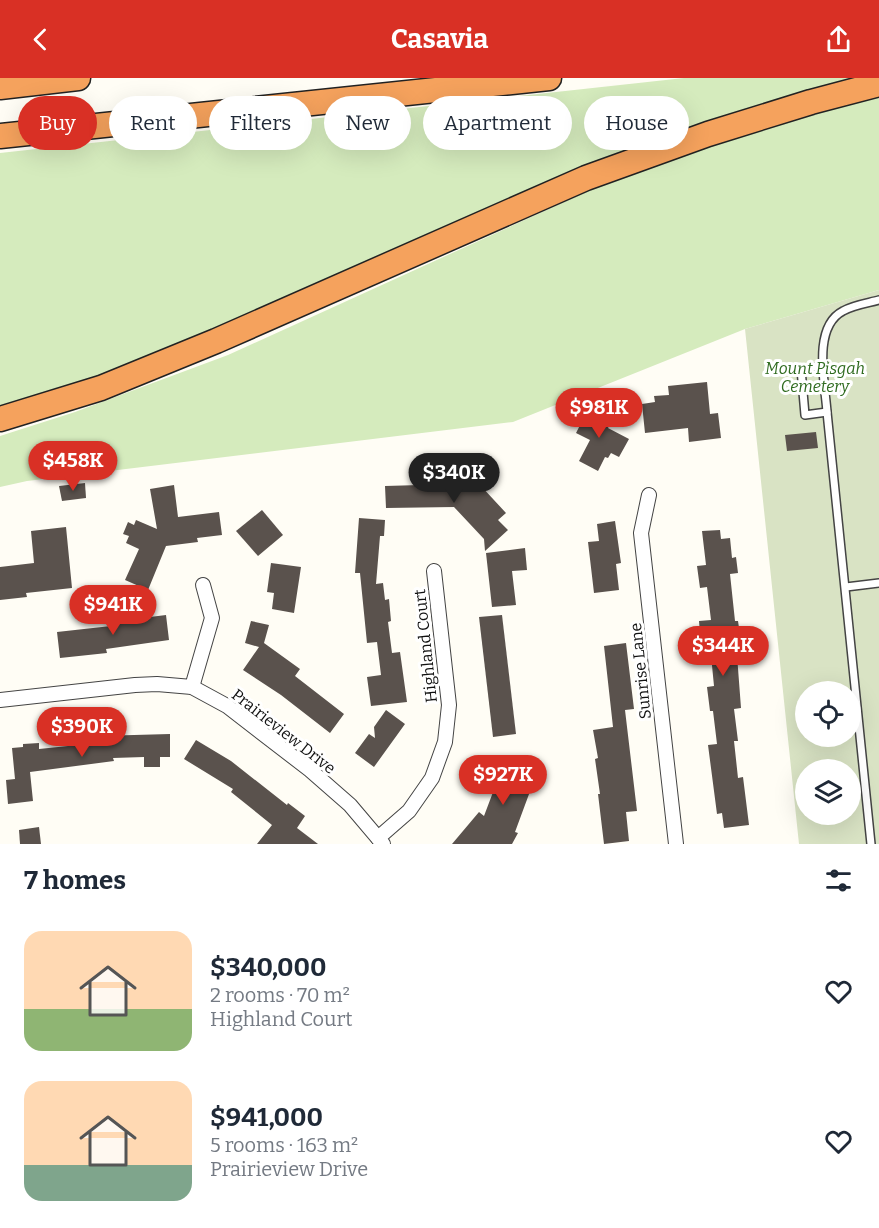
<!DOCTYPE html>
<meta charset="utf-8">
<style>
:root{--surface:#fff;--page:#f2f2f3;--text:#1f2937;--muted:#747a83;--accent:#d93025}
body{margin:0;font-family:Bitter,serif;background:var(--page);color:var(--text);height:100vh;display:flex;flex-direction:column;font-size:22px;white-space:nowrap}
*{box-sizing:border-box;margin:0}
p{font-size:20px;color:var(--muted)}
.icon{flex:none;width:33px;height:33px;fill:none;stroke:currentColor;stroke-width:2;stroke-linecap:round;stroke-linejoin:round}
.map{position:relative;height:766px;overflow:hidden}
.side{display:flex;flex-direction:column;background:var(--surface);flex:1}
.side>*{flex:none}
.banner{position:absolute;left:18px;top:18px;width:843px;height:54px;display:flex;gap:12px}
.controls{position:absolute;left:795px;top:603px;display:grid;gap:12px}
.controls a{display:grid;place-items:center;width:66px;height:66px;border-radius:50%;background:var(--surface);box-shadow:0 6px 24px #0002;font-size:30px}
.price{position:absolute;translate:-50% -51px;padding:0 14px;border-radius:21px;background:var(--accent);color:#fff;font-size:20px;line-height:39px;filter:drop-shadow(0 2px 3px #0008)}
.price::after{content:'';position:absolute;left:50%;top:36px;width:18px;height:14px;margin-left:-9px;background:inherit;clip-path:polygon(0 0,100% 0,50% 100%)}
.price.active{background:#222;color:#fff}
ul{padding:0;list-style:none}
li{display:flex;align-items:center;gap:18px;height:150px;padding:0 24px}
li span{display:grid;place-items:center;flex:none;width:168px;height:120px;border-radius:18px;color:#555}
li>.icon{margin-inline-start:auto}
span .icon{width:72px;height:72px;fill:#fffc;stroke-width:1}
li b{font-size:26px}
h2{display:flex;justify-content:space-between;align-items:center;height:72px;padding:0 24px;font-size:26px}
.tag{padding:0 21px;border-radius:27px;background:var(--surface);box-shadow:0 6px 24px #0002;font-size:21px;line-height:54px}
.tag.active{background:var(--accent);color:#fff}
header{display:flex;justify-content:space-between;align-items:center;height:78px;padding:0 24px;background:var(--accent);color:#fff;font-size:27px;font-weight:700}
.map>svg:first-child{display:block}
.green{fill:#d5ebbd}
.cemetery{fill:#d9e3c4;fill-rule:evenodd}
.building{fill:#5a524d}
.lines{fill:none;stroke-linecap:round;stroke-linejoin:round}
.lane-casing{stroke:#444;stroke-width:10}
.street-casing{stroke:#444;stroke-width:16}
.highway-casing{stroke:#222;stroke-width:27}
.lane{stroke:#fff;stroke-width:7}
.street{stroke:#fff;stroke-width:14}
.highway{stroke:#f5a25d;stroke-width:24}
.labels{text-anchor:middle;stroke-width:6;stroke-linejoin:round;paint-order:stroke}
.park-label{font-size:16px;font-style:italic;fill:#2f6b1f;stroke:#fff}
.street-label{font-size:16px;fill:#111;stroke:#fff}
</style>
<header><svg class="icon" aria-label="back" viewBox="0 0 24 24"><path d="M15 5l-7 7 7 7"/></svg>Casavia<svg class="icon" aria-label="share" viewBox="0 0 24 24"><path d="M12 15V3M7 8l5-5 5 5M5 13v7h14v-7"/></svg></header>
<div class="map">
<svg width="879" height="766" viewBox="0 0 879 766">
<rect width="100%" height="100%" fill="#fffdf5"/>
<g class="green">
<path d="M684 0H860L181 270 31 320 0 328V75Z"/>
<path d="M879 19V212L745 251 513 344 27 403 0 409V358L75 334 228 277 606 105 762 50Z"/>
</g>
<path class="cemetery" d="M879 212V766H799L745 251ZM806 614H850V658H806ZM806 692H850V736H806Z"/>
<g class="building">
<path d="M707 304 710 336 718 335 721 360 689 364 688 350 645 355 642 326 655 324 654 318 669 317 668 308Z"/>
<path d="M591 326 605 333 601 339 611 344 608 350 629 361 619 379 611 375 608 380 605 379 598 393 579 383 590 362 576 355Z"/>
<path d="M816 354 818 370 787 373 785 357Z"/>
<path d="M468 394 506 435 498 442 508 452 485 473 484 461 454 429 386 430 385 408 455 406Z"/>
<path d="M85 405 86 420 62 423 59 408Z"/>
<path d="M174 407 178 439 219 434 222 457 197 460 198 464 166 468 148 512 125 502 139 471 126 465 129 458 123 456 128 444 134 447 136 442 157 451 150 411Z"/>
<path d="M262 432 283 457 258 478 236 453Z"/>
<path d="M359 440 385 442 384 458H380L376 506 383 505 385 522 389 521 391 543 388 544 392 575 400 574 407 624 371 628 367 599 381 597 377 564 367 565 360 495H355Z"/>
<path d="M615 443 621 485 616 486 619 512 594 515 588 464 599 463 597 446Z"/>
<path d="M66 449 72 510 26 515 27 519 0 522V489L34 485 31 453Z"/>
<path d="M720 452 721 461 730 460 732 480 736 479 738 495 730 496 735 543H738L741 563 736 564 741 630 734 631 738 663H734L738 700 743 699 749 747 724 750 722 735 717 736 708 667 717 666 713 633H710L707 609 714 608 710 567 701 568 699 543 711 542 707 509 700 510 697 488 706 487 702 453Z"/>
<path d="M525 470 527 492 512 493 516 527 492 529 486 475Z"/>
<path d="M271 485 301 489 294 535 272 531 274 515 267 514Z"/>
<path d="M166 537 169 562 106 571 107 575 60 580 57 554 111 548 110 544Z"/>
<path d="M502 537 516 656 493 659 479 539Z"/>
<path d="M251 543 269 547 264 565 300 591 295 598 344 636 330 655 281 617 243 592 259 569 245 565Z"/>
<path d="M626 565 634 631 625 632 637 733 626 734 629 763 604 766 598 716H600L595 681 598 680 593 652 613 649 604 568Z"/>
<path d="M386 632 405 646 374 689 355 675 369 656 375 660 374 649Z"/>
<path d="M170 656V679H160V689H144V679L113 680 114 683 30 694 33 723 8 726 6 702 15 701 12 670 23 669V666L39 665V671L68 668 67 662 98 658Z"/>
<path d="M196 662 231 683 287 727 288 725 305 738 297 750 318 766H257L272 747 231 714 233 711 184 681Z"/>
<path d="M507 677 539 689 515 754 518 755 512 766H452L479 734 484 738Z"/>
<path d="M39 749 41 766H20L19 752Z"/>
</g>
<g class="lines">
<g class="lane-casing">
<g id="lane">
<path d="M823 288 801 291 805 337 827 334"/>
<path d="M846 509 879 505"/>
<path d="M871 766 827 334C825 305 812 249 843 233 853 227 868 225 879 222"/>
</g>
</g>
<g class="street-casing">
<g id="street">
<path d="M649 417 641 455 676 766"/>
<path d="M192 609 212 540 203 507"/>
<path d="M0 622 135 607 157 606 192 609 227 628 310 692 350 727 383 766"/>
<path d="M378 760 409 733 432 700 445 664 449 627 434 493"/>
</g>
</g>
<g class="highway-casing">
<g id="highway">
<path d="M0 9 78 0"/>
<path d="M0 58 549 0"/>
<path d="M0 341 101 310 216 263 586 100 708 56 811 24 879 6"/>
</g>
</g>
<use href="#lane" class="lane"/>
<use href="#street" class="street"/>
<use href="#highway" class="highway"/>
</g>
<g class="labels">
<g class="park-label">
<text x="815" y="296">Mount Pisgah<tspan x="815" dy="18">Cemetery</tspan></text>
</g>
<g class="street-label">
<text transform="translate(425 568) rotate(-96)" y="6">Highland Court</text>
<text transform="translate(640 593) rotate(-96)" y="6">Sunrise Lane</text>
<text transform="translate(284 653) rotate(38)" y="6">Prairieview Drive</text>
</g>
</g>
</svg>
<div class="controls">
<a><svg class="icon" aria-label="locate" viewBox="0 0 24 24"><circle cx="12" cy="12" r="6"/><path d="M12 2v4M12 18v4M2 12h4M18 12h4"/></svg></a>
<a><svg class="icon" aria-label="layers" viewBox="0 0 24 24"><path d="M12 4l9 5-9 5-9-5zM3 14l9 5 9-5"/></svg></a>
</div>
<b class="price" style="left:599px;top:361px">$981K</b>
<b class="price" style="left:73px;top:414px">$458K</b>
<b class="price active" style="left:454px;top:426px">$340K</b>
<b class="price" style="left:113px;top:558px">$941K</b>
<b class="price" style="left:723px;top:599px">$344K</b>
<b class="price" style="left:82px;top:680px">$390K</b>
<b class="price" style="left:503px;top:728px">$927K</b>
<div class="banner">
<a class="tag active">Buy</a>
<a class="tag">Rent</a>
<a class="tag">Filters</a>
<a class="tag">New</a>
<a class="tag">Apartment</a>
<a class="tag">House</a>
</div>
</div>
<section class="side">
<h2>7 homes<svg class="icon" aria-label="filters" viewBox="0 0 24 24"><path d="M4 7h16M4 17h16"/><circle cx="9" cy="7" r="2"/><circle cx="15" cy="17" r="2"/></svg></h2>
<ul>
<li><span style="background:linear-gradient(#ffd9b3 65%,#8fb573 0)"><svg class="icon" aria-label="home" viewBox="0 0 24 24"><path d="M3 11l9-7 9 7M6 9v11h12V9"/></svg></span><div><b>$340,000</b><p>2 rooms · 70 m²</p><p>Highland Court</p></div><svg class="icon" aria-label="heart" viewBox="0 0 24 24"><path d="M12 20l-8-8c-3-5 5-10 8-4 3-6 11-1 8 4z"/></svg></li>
<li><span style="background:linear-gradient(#ffd9b3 70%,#7fa58c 0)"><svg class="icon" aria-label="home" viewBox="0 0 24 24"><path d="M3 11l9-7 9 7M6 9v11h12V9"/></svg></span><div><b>$941,000</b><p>5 rooms · 163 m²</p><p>Prairieview Drive</p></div><svg class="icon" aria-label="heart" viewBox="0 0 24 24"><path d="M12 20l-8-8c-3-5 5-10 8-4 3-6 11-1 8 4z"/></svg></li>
</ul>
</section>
